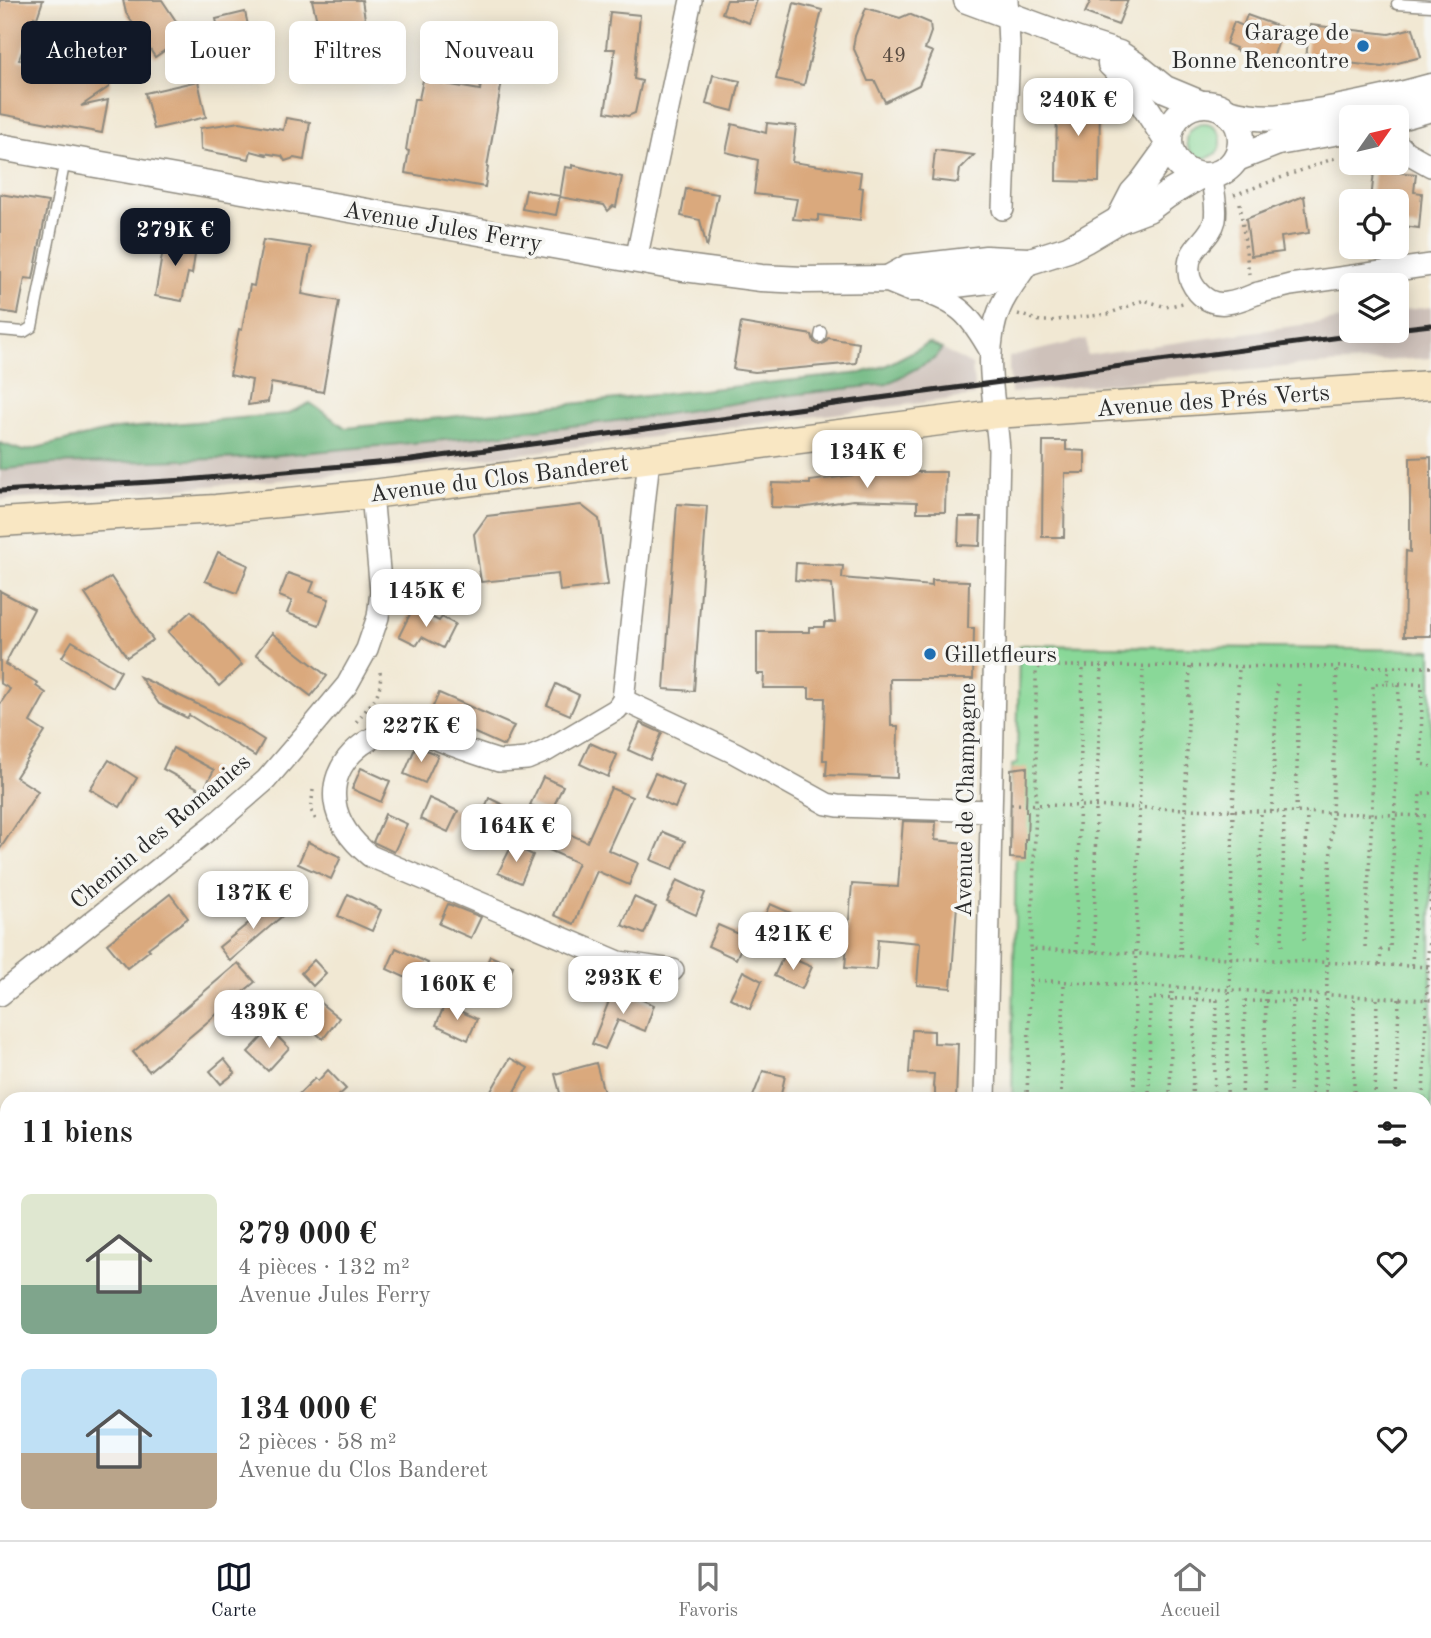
<!DOCTYPE html>
<html lang="fr">
<meta charset="utf-8">
<style>
:root{--surface:#fff;--page:#f6f6f6;--text:#222;--muted:#767676;--line:#e0e0e0;--accent:#111827}
body{margin:0;font-family:"Old Standard TT",serif;background:var(--page);color:var(--text);height:100vh;display:flex;flex-direction:column;font-size:26px;white-space:nowrap}
*{box-sizing:border-box;margin:0}
p{font-size:23px;color:var(--muted)}
.icon{flex:none;width:38px;height:38px;fill:none;stroke:currentColor;stroke-width:2;stroke-linecap:round;stroke-linejoin:round}
.map{position:relative;flex:1;overflow:hidden}
.drawer{position:absolute;left:0px;top:1092px;width:1432px;height:448px;display:flex;flex-direction:column;background:var(--surface);border-radius:21px 21px 0 0;box-shadow:0 4px 18px #0003}
.drawer>*{flex:none}
.hud{position:absolute;left:21px;top:21px;width:700px;height:63px;display:flex;gap:14px}
.needle{width:46px;rotate:56deg}
.buttons{position:absolute;left:1339px;top:105px;display:grid;gap:14px}
.buttons a{display:grid;place-items:center;width:70px;height:70px;border-radius:10px;background:var(--surface);box-shadow:0 4px 18px #0003;font-size:35px}
.price{position:absolute;translate:-50% -60px;padding:0 16px;border-radius:14px;background:#fff;color:#222;font-size:23px;line-height:46px;filter:drop-shadow(0 2px 4px #0008)}
.price::after{content:'';position:absolute;left:50%;top:42px;width:21px;height:16px;margin-left:-10px;background:inherit;clip-path:polygon(0 0,100% 0,50% 100%)}
.price.active{background:var(--accent);color:#fff}
ul{padding:0;list-style:none}
li{display:flex;align-items:center;gap:21px;height:175px;padding:0 21px}
li span{display:grid;place-items:center;flex:none;width:196px;height:140px;border-radius:10px;color:#555}
li>.icon{margin-inline-start:auto}
span .icon{width:84px;height:84px;fill:#fffc;stroke-width:1}
li b{font-size:30px}
h2{display:flex;justify-content:space-between;align-items:center;height:84px;padding:0 21px;font-size:30px}
.tag{padding:0 24px;border-radius:10px;background:var(--surface);box-shadow:0 4px 18px #0003;font-size:24px;line-height:63px}
.tag.active{background:var(--accent);color:#fff}
.menu{display:flex;justify-content:space-around;align-items:center;height:98px;border-top:2px solid var(--line);background:var(--surface);font-size:19px;color:var(--muted)}
.menu a{display:grid;justify-items:center;gap:4px}
.menu .active{color:var(--accent)}
.map>svg:first-child{display:block}
.industrial{fill:#cec1ba}
.green{fill:#89d898;stroke:#5a8262;stroke-width:2}
.forest{fill:#6eb880;stroke:#4c7256;stroke-width:2}
.building{fill:#daa97d}
.lines{fill:none;stroke-linecap:round;stroke-linejoin:round}
.service-casing{stroke:#8e8a7f;stroke-width:13}
.minor-casing{stroke:#8e8a7f;stroke-width:24}
.tertiary-casing{stroke:#8e8a7f;stroke-width:29}
.secondary-casing{stroke:#8e8a7f;stroke-width:31}
.path{stroke:#8e8a7f;stroke-width:3.5;stroke-dasharray:2 5;stroke-linecap:butt}
.service{stroke:#fff;stroke-width:10}
.minor{stroke:#fff;stroke-width:21}
.tertiary{stroke:#fff;stroke-width:26}
.secondary{stroke:#f9e7c3;stroke-width:28}
.rail{stroke:#2b2b2b;stroke-width:5}
.poi-dot{fill:#1f6fb2;stroke:#f6f6f2;stroke-width:2.5}
.labels{text-anchor:middle;stroke-width:7;stroke-linejoin:round;paint-order:stroke}
.number-label{font-size:21px;fill:#574a40}
.poi-label{font-size:24px;fill:#2b2b2b;stroke:#f6f6f2;text-anchor:end}
.street-label{font-size:24px;fill:#2b2b2b;stroke:#f6f6f2}
</style>
<div class="map">
<svg width="1431" height="1540" viewBox="0 0 1431 1540">
<rect width="100%" height="100%" fill="#f6f6f2"/>
<filter id="ink" filterUnits="userSpaceOnUse"><feTurbulence type="fractalNoise" baseFrequency=".0143" numOctaves="2"/><feDisplacementMap in="SourceGraphic" scale="14" xChannelSelector="R" yChannelSelector="G"/><feConvolveMatrix kernelMatrix="1 2 1 2 8 2 1 2 1" color-interpolation-filters="sRGB"/></filter>
<filter id="wash" filterUnits="userSpaceOnUse"><feTurbulence type="fractalNoise" baseFrequency=".00686" numOctaves="4" result="noise"/><feDisplacementMap in="SourceGraphic" scale="28" xChannelSelector="R" yChannelSelector="G"/><feGaussianBlur stdDeviation="1.57" result="paint"/><feColorMatrix in="noise" values="0 0 0 0 0 0 0 0 0 0 0 0 0 0 0 0 0 1.4 0 .05"/><feComposite in="paint" operator="in"/></filter>
<g filter="url(#wash)">
<rect width="100%" height="100%" fill="#f1e8d3"/>
<g class="industrial">
<path d="M1431 307V358L1294 366 1011 393 1009 371V357L1086 339 1087 355 1351 318V331H1396L1397 311Z"/>
<path d="M942 349 972 365 975 396 456 462 294 479 83 496 0 500V470L53 464 247 458 477 437 641 418 782 396 887 384 934 359Z"/>
</g>
<g class="green">
<circle cx="1204" cy="141" r="17"/>
<path d="M1024 645 1431 650V1408H1424V1099H1012L1016 839 1010 838V812H1016L1017 794 1010 793 1011 769 1012 768V765L1017 764 1019 646Z"/>
</g>
<path class="forest" d="M929 343 942 349 934 359 887 384 782 396 641 418 477 437 247 458 53 464 0 470V443L23 451 116 429 287 414 310 403 346 428 861 373 885 366Z"/>
<g id="blocks">
<g class="building">
<path d="M0 0H43L37 18 34 17 19 60 65 67 66 63 112 71 109 87 81 106 108 100 102 133 0 114Z"/>
<path d="M123 0H162L186 36 155 57 126 13Z"/>
<path d="M312 0H362L366 25 320 34Z"/>
<path d="M727 0H757L749 23 722 13Z"/>
<path d="M1091 0H1128L1118 25 1085 13Z"/>
<path d="M794 3 822 10 804 85 776 79Z"/>
<path d="M866 8 900 18 909 14 930 23 931 32 925 49 933 52 919 85 885 102 875 81H868L853 47 855 36Z"/>
<path d="M245 12 252 43 239 47V50L224 54 216 19Z"/>
<path d="M610 12 640 15 634 79 642 81 635 113 628 116 605 112 615 49H606Z"/>
<path d="M1247 15 1283 28 1272 61 1270 60 1269 63 1235 50 1236 48 1226 44 1234 22 1243 26Z"/>
<path d="M1310 25 1389 34 1413 28 1421 57 1382 67 1306 58Z"/>
<path d="M483 71 503 75 487 167H488L485 187 405 173 409 151 406 150 414 99H419L423 80 480 90Z"/>
<path d="M713 75 740 81 733 111 706 104Z"/>
<path d="M198 81 206 117 154 129 145 93Z"/>
<path d="M1057 95H1100L1099 182 1056 181Z"/>
<path d="M286 118 310 122 304 160 294 158 285 161 282 156 264 153 266 155 251 151 249 159 201 150 200 128 240 122 283 130Z"/>
<path d="M767 123 796 126 792 162 861 172 859 187 863 188 860 220 818 215V221L793 219 797 199 754 194 758 160 726 152 732 124 766 133Z"/>
<path d="M935 150 974 155 960 169 958 183 932 180Z"/>
<path d="M572 165 622 177 616 207 613 206 608 211 604 205 560 197 565 167 572 168Z"/>
<path d="M1374 171 1416 174 1414 192 1422 193 1419 228 1396 225V201H1371Z"/>
<path d="M686 189 718 194 707 248 700 220 681 216Z"/>
<path d="M526 190 560 196 556 215 522 209Z"/>
<path d="M0 194 48 202 33 279 25 278 18 314 0 311Z"/>
<path d="M1304 196 1309 233 1281 237 1283 252 1251 256 1246 219Z"/>
<path d="M212 220 229 223 225 244 208 241Z"/>
<path d="M168 236 197 242 192 274 188 273 182 301 155 296 165 238 167 239Z"/>
<path d="M263 240 311 247 302 294 339 301 323 392 271 383 268 402 248 405 252 380 230 375 239 329 242 330 250 285 254 286Z"/>
<path d="M741 323 812 335 814 342 819 345 825 343 828 338 859 343 856 363 755 372 733 369Z"/>
<path d="M1043 441H1066V450L1085 451V473H1065L1064 537H1042Z"/>
<path d="M1431 457V636H1404L1406 551 1410 552V458Z"/>
<path d="M877 472H946L945 512H917V502L853 500 800 508 771 507 772 483 810 484V481Z"/>
<path d="M677 504 707 506 694 691 664 689Z"/>
<path d="M581 505 599 519 608 585 560 591 558 574 481 582 474 534 487 516Z"/>
<path d="M959 517H981L980 546 958 545Z"/>
<path d="M218 552 248 565 237 593 205 581Z"/>
<path d="M796 563 843 566 842 578 932 586V580L969 581 968 628H974L973 679H890L891 726H898L897 778 826 775 827 760H823L825 698H809V688H763L764 674H757V632H809V627H824L825 622H835L832 584 795 580Z"/>
<path d="M288 573 314 582 310 592 329 599 319 625 287 613 292 601 279 596Z"/>
<path d="M111 577 153 640 127 657 85 594Z"/>
<path d="M0 591 34 609 5 664 38 683 36 686 46 693 30 722 45 732 16 777 38 791 0 849V704L10 689 0 683Z"/>
<path d="M413 608 439 621 442 617 455 624 443 648 422 637 417 645 399 636Z"/>
<path d="M191 611 242 665 219 686 168 632Z"/>
<path d="M272 633 327 676 311 696 256 654Z"/>
<path d="M72 641 121 671 112 687 62 657Z"/>
<path d="M140 677 237 723 264 740 255 756 189 715 187 718 159 704Z"/>
<path d="M556 684 579 695 570 715 547 705Z"/>
<path d="M439 693 514 726 504 746 430 713Z"/>
<path d="M640 723 662 733 650 760 628 750Z"/>
<path d="M590 743 617 755 608 777 580 764Z"/>
<path d="M416 746 438 755 425 783 404 774Z"/>
<path d="M173 748 214 770 203 791 163 769Z"/>
<path d="M109 760 137 778 120 807 90 789Z"/>
<path d="M1027 767 1026 812H1028L1027 839H1025V859L1010 858 1011 769Z"/>
<path d="M361 768 390 781 381 802 352 789Z"/>
<path d="M655 773 684 786 675 808 645 795Z"/>
<path d="M543 777 563 786 550 814 530 805Z"/>
<path d="M611 788 632 797 608 850 638 863 629 885 597 871 574 924 554 915 578 863 547 849 556 828 587 842Z"/>
<path d="M429 798 458 811 448 832 420 819Z"/>
<path d="M489 798 516 811 507 832 480 819Z"/>
<path d="M385 814 407 824 394 852 373 842Z"/>
<path d="M903 821 936 822 935 840 965 843 969 852 964 906 957 905 951 988 917 985 920 943 878 939 876 970 845 968 852 884 898 887Z"/>
<path d="M663 832 685 841 673 869 651 860Z"/>
<path d="M308 842 341 857 331 879 298 864Z"/>
<path d="M512 845 533 855 521 883 498 873Z"/>
<path d="M677 880 705 893 696 915 667 902Z"/>
<path d="M170 894 188 918 148 948 150 950 127 968 107 944Z"/>
<path d="M348 894 381 910 372 931 338 916Z"/>
<path d="M634 897 656 907 644 934 622 925Z"/>
<path d="M277 900 287 912 230 961 219 947Z"/>
<path d="M448 904 481 917 471 938 439 924Z"/>
<path d="M770 904 791 913 779 941 758 931Z"/>
<path d="M718 925 746 937 736 959 708 946Z"/>
<path d="M396 948 428 963 419 984 387 969Z"/>
<path d="M784 955 812 967 802 989 774 976Z"/>
<path d="M490 956 513 966 505 987 481 977Z"/>
<path d="M314 960 326 973 313 986 301 973Z"/>
<path d="M238 963 255 982 149 1071 133 1052Z"/>
<path d="M743 971 762 981 750 1009 730 998Z"/>
<path d="M613 991 623 995 625 992 654 1005 645 1031 618 1020 605 1049 592 1044Z"/>
<path d="M319 1002 339 1018 323 1039 303 1022Z"/>
<path d="M445 1004 477 1019 468 1040 436 1025Z"/>
<path d="M270 1029 289 1048 268 1071 248 1052Z"/>
<path d="M912 1030 934 1031V1043L958 1044 956 1099H935V1088L933 1087 934 1074 909 1073Z"/>
<path d="M510 1058 528 1068 511 1099H506L491 1091Z"/>
<path d="M224 1059 235 1073 221 1084 210 1071Z"/>
<path d="M596 1063 604 1093 581 1099H563L560 1093 555 1074Z"/>
<path d="M328 1070 346 1089 336 1098 337 1099H294L315 1078 318 1081Z"/>
<path d="M763 1071 785 1076 780 1099H752Z"/>
</g>
</g>
</g>
<g filter="url(#ink)">
<use href="#blocks" fill-opacity="0" stroke="#8e8a7f" stroke-width="2"/>
<g class="lines">
<g class="service-casing">
<g id="service">
<path d="M1397 4 1431 6"/>
<path d="M0 330 24 332 32 327 65 160"/>
<path d="M820 337 821 332"/>
</g>
</g>
<g class="minor-casing">
<g id="minor">
<path d="M1396 142 1406 152 1431 166"/>
<path d="M1211 176C1214 190 1217 206 1215 220 1210 241 1186 247 1189 272 1189 280 1193 286 1198 292 1205 300 1216 305 1227 303 1238 302 1248 297 1258 293 1269 290 1280 288 1290 285L1431 265"/>
<path d="M1003 209 1009 45 1007 0"/>
<path d="M636 260 691 0"/>
<path d="M919 290C960 303 970 315 991 352"/>
<path d="M649 459 623 700 617 709 546 751 527 759 499 761C483 756 468 751 452 745 436 739 418 730 400 731 364 733 330 764 335 802 338 825 353 842 370 856L619 962 673 970"/>
<path d="M623 700 735 753 827 804 838 806 991 811"/>
<path d="M0 995 213 826 266 780 316 722 347 685 367 649 378 617 381 592 372 494"/>
<path d="M985 1099 999 450C996 404 981 353 1000 308 1007 291 1020 276 1030 261"/>
<path d="M0 1152 7 1159"/>
<path d="M222 1533 223 1540"/>
<path d="M413 1533 421 1540"/>
<path d="M1111 1533 1116 1540"/>
<path d="M596 1540 604 1533"/>
</g>
</g>
<g class="tertiary-casing">
<g id="tertiary">
<path d="M967 0 1078 41 1119 54 1134 64 1165 89 1201 104"/>
<path d="M1111 64 1128 80 1168 142"/>
<circle cx="1205" cy="140" r="36"/>
<path d="M1227 112C1271 123 1293 116 1335 109 1368 103 1399 96 1431 87"/>
<path d="M1396 118 1431 108"/>
<path d="M0 147 677 267 761 278 803 280 888 279 910 288H922L989 280 1030 261 1068 249 1085 240 1119 220 1148 209 1167 195 1199 176"/>
<path d="M1237 158 1278 142 1351 129"/>
<path d="M1119 220 1133 193 1143 182 1169 146"/>
<path d="M888 279 908 268 986 259 1028 261"/>
</g>
</g>
<g class="secondary-casing">
<path id="secondary" d="M0 522 216 509 372 494 995 414 1431 385"/>
</g>
<g class="path">
<path d="M1234 195 1335 158"/>
<path d="M1240 203 1249 274"/>
<path d="M1018 314 1040 321H1049L1108 314 1144 300 1166 307 1183 303"/>
<path d="M1431 667 1040 666 1036 671V805L1031 949 1431 967"/>
<path d="M1399 684H1422L1421 764 1431 766"/>
<path d="M356 722C369 705 383 696 380 672"/>
<path d="M313 790 311 810 316 820"/>
<path d="M1011 804 1431 816"/>
<path d="M1272 812 1277 682"/>
<path d="M1296 812 1299 683"/>
<path d="M1304 940 1307 813"/>
<path d="M1259 942 1261 811"/>
<path d="M1282 946 1284 812"/>
<path d="M1365 947 1372 815 1373 684H1387L1389 667"/>
<path d="M1076 951 1083 667"/>
<path d="M1094 952 1096 806 1102 666"/>
<path d="M1180 956 1190 666"/>
<path d="M1380 965 1381 950H1390L1399 684H1387"/>
<path d="M1412 965 1420 793H1431"/>
<path d="M1030 980 1431 1000"/>
<path d="M1027 1099 1031 949"/>
<path d="M1061 1099 1064 982"/>
<path d="M1134 1099 1135 985 1143 666"/>
<path d="M1149 1099 1150 998 1217 1000 1214 1099"/>
<path d="M1170 1099 1172 987"/>
<path d="M1192 1099 1196 989"/>
<path d="M1227 1099 1233 810 1239 667"/>
<path d="M1242 1099 1245 1001 1315 1002 1312 1099"/>
<path d="M1264 1099 1266 992"/>
<path d="M1290 1099 1293 994"/>
<path d="M1326 1099 1327 962 1337 667"/>
<path d="M1354 1099V997"/>
<path d="M1375 1099 1377 997"/>
<path d="M1396 1099 1399 998"/>
<path d="M1423 1099 1431 877"/>
<path d="M1424 1108H1431"/>
<path d="M1424 1127 1431 1128"/>
<path d="M1424 1155H1431"/>
<path d="M1424 1271H1431"/>
<path d="M1424 1390 1431 1391"/>
<path d="M1424 1413H1431"/>
<path d="M1162 1540V1533"/>
<path d="M1175 1540 1177 1533"/>
</g>
<use href="#service" class="service"/>
<use href="#minor" class="minor"/>
<use href="#tertiary" class="tertiary"/>
<use href="#secondary" class="secondary"/>
<g class="rail">
<path d="M1396 329 1431 325"/>
<path d="M0 491 185 480 411 460 1386 331"/>
</g>
</g>
</g>
<g class="poi-dot">
<circle cx="1363" cy="46" r="7"/>
<circle cx="930" cy="654" r="7"/>
</g>
<g class="labels">
<g class="number-label">
<text x="894" y="62">49</text>
</g>
<g class="poi-label">
<text x="1349" y="40">Garage de<tspan x="1349" dy="28">Bonne Rencontre</tspan></text>
<text x="944" y="662" text-anchor="start">Gilletfleurs</text>
</g>
<g class="street-label">
<text transform="translate(443 226) rotate(10)" y="8">Avenue Jules Ferry</text>
<text transform="translate(1213 400) rotate(-4)" y="8">Avenue des Prés Verts</text>
<text transform="translate(499 478) rotate(-7)" y="8">Avenue du Clos Banderet</text>
<text transform="translate(965 800) rotate(-89)" y="8">Avenue de Champagne</text>
<text transform="translate(160 831) rotate(-40)" y="8">Chemin des Romanies</text>
</g>
</g>
</svg>
<div class="buttons">
<a><svg class="needle" viewBox="-14 -14 28 28"><path d="M0-13l5 13h-10z" fill="#e53935"/><path d="M0 13l5-13h-10z" fill="#767676"/></svg></a>
<a><svg class="icon" aria-label="locate" viewBox="0 0 24 24"><circle cx="12" cy="12" r="6"/><path d="M12 2v4M12 18v4M2 12h4M18 12h4"/></svg></a>
<a><svg class="icon" aria-label="layers" viewBox="0 0 24 24"><path d="M12 4l9 5-9 5-9-5zM3 14l9 5 9-5"/></svg></a>
</div>
<b class="price" style="left:1078px;top:138px">240K €</b>
<b class="price active" style="left:175px;top:268px">279K €</b>
<b class="price" style="left:867px;top:490px">134K €</b>
<b class="price" style="left:426px;top:629px">145K €</b>
<b class="price" style="left:421px;top:764px">227K €</b>
<b class="price" style="left:516px;top:864px">164K €</b>
<b class="price" style="left:253px;top:931px">137K €</b>
<b class="price" style="left:793px;top:972px">421K €</b>
<b class="price" style="left:623px;top:1016px">293K €</b>
<b class="price" style="left:457px;top:1022px">160K €</b>
<b class="price" style="left:269px;top:1050px">439K €</b>
<div class="hud">
<a class="tag active">Acheter</a>
<a class="tag">Louer</a>
<a class="tag">Filtres</a>
<a class="tag">Nouveau</a>
</div>
<section class="drawer">
<h2>11 biens<svg class="icon" aria-label="filters" viewBox="0 0 24 24"><path d="M4 7h16M4 17h16"/><circle cx="9" cy="7" r="2"/><circle cx="15" cy="17" r="2"/></svg></h2>
<ul>
<li><span style="background:linear-gradient(#dfe7d0 65%,#7fa58c 0)"><svg class="icon" aria-label="home" viewBox="0 0 24 24"><path d="M3 11l9-7 9 7M6 9v11h12V9"/></svg></span><div><b>279 000 €</b><p>4 pièces · 132 m²</p><p>Avenue Jules Ferry</p></div><svg class="icon" aria-label="heart" viewBox="0 0 24 24"><path d="M12 20l-8-8c-3-5 5-10 8-4 3-6 11-1 8 4z"/></svg></li>
<li><span style="background:linear-gradient(#bfe0f5 60%,#b9a48a 0)"><svg class="icon" aria-label="home" viewBox="0 0 24 24"><path d="M3 11l9-7 9 7M6 9v11h12V9"/></svg></span><div><b>134 000 €</b><p>2 pièces · 58 m²</p><p>Avenue du Clos Banderet</p></div><svg class="icon" aria-label="heart" viewBox="0 0 24 24"><path d="M12 20l-8-8c-3-5 5-10 8-4 3-6 11-1 8 4z"/></svg></li>
</ul>
</section>
</div>
<nav class="menu">
<a class="active"><svg class="icon" aria-label="map" viewBox="0 0 24 24"><path d="M3 6l6-2 6 2 6-2v14l-6 2-6-2-6 2zM9 4v14M15 6v14"/></svg>Carte</a>
<a><svg class="icon" aria-label="saved" viewBox="0 0 24 24"><path d="M7 4h10v16l-5-4-5 4z"/></svg>Favoris</a>
<a><svg class="icon" aria-label="home" viewBox="0 0 24 24"><path d="M3 11l9-7 9 7M6 9v11h12V9"/></svg>Accueil</a>
</nav>
